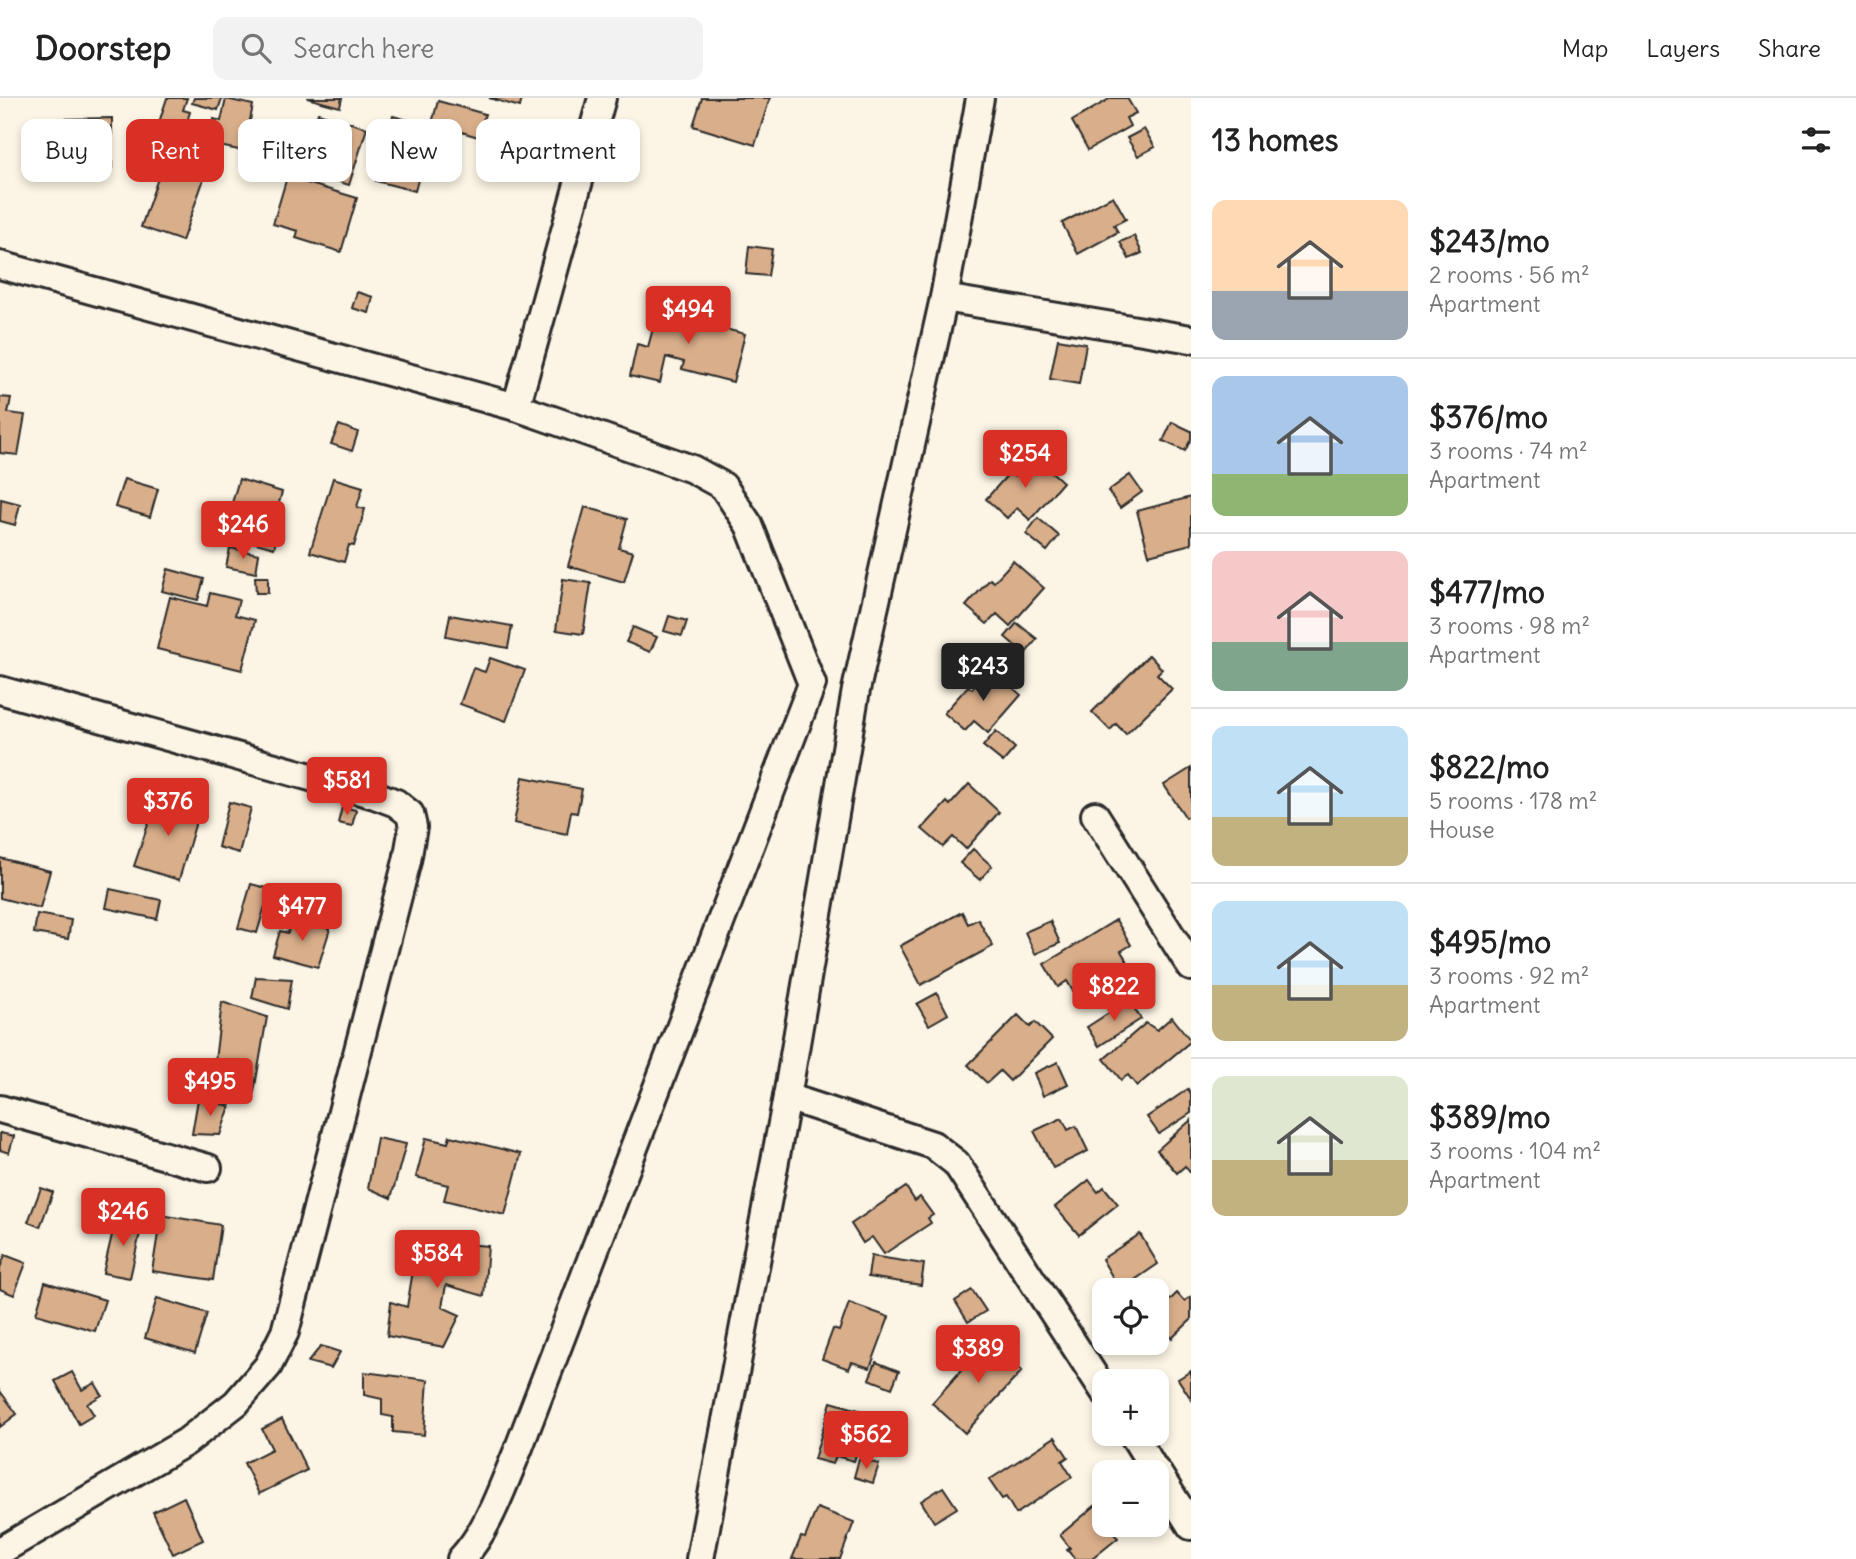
<!DOCTYPE html>
<meta charset="utf-8">
<style>
:root{--surface:#fff;--page:#f2f2f2;--text:#222;--muted:#767676;--line:#e0e0e0;--accent:#d93025}
body{margin:0;font-family:Delius,sans-serif;background:var(--page);color:var(--text);height:100vh;display:flex;flex-direction:column;font-size:26px;white-space:nowrap}
*{box-sizing:border-box;margin:0}
p{font-size:23px;color:var(--muted)}
.icon{flex:none;width:38px;height:38px;fill:none;stroke:currentColor;stroke-width:2;stroke-linecap:round;stroke-linejoin:round}
.map{position:relative;flex:1;overflow:hidden}
.sheet{display:flex;flex-direction:column;background:var(--surface);width:665px}
.sheet>*{flex:none}
.top-card{position:absolute;left:21px;top:21px;width:665px;height:63px;display:flex;gap:14px}
.tools{position:absolute;left:1092px;top:1180px;display:grid;gap:14px}
.tools a{display:grid;place-items:center;width:77px;height:77px;border-radius:14px;background:var(--surface);box-shadow:0 4px 10px #0003;font-size:35px}
.price{position:absolute;translate:-50% -60px;padding:0 16px;border-radius:7px;background:var(--accent);color:#fff;font-size:23px;line-height:46px;filter:drop-shadow(0 2px 4px #0008)}
.price::after{content:'';position:absolute;left:50%;top:42px;width:21px;height:16px;margin-left:-10px;background:inherit;clip-path:polygon(0 0,100% 0,50% 100%)}
.price.active{background:#222;color:#fff}
ul{padding:0;list-style:none}
li{display:flex;align-items:center;gap:21px;height:175px;padding:0 21px}
li+li{border-top:2px solid var(--line)}
li span{display:grid;place-items:center;flex:none;width:196px;height:140px;border-radius:14px;color:#555}
li>.icon{margin-inline-start:auto}
span .icon{width:84px;height:84px;fill:#fffc;stroke-width:1}
li b{font-size:30px}
h2{display:flex;justify-content:space-between;align-items:center;height:84px;padding:0 21px;font-size:30px}
.pill{padding:0 24px;border-radius:14px;background:var(--surface);box-shadow:0 4px 10px #0003;font-size:24px;line-height:63px}
.pill.active{background:var(--accent);color:#fff}
header{display:flex;align-items:center;gap:42px;box-sizing:border-box;height:98px;padding:0 35px;background:var(--surface);border-bottom:2px solid var(--line)}
header strong{font-size:33px}
nav{display:flex;gap:38px;margin-inline-start:auto;font-size:24px}
.search{width:490px;height:63px;background:var(--page);display:flex;align-items:center;gap:18px;box-sizing:border-box;padding:0 24px;border-radius:14px;color:var(--muted);font-size:26px}
main{display:flex;flex:1;min-height:0}
.map>svg:first-child{display:block}
.building{fill:#d9ae8a;stroke:#2b2b2b;stroke-width:2}
.lines{fill:none;stroke-linecap:round;stroke-linejoin:round}
.minor-casing{stroke:#2b2b2b;stroke-width:32}
.minor{stroke:#fcf5e5;stroke-width:26}
</style>
<header>
<strong>Doorstep</strong>
<div class="search"><svg class="icon" aria-label="search" viewBox="0 0 24 24"><circle cx="10" cy="10" r="6"/><path d="M15 15l6 6"/></svg>Search here</div>
<nav><a>Map</a><a>Layers</a><a>Share</a></nav>
</header>
<main>
<div class="map">
<svg width="1191" height="1461" viewBox="0 0 1191 1461">
<rect width="100%" height="100%" fill="#fcf5e5"/>
<filter id="ink" filterUnits="userSpaceOnUse"><feTurbulence type="fractalNoise" baseFrequency=".0143" numOctaves="2"/><feDisplacementMap in="SourceGraphic" scale="14" xChannelSelector="R" yChannelSelector="G"/><feConvolveMatrix kernelMatrix="1 2 1 2 8 2 1 2 1" color-interpolation-filters="sRGB"/></filter>
<g filter="url(#ink)">
<g class="building">
<path d="M167 0H187L183 12 190 14 182 40 177 38 171 56 151 49Z"/>
<path d="M194 0H222L218 12 192 5Z"/>
<path d="M307 0H342L340 9Z"/>
<path d="M489 0H522L520 9Z"/>
<path d="M702 0H770L755 47 693 28Z"/>
<path d="M1111 0H1127L1136 15 1126 20 1130 28 1088 52 1072 23Z"/>
<path d="M226 1 253 7 244 53 209 46 214 21 221 23Z"/>
<path d="M438 3 485 16 478 39 432 25Z"/>
<path d="M318 15 367 30 349 87 324 79 332 55 308 48Z"/>
<path d="M393 18 419 25 408 67 421 71 415 93 376 83Z"/>
<path d="M112 20V72L87 73 86 62 58 63 57 21Z"/>
<path d="M1144 31 1155 49 1138 58 1127 40Z"/>
<path d="M165 60 206 75 182 143 141 129Z"/>
<path d="M287 79 357 100 341 154 296 140 298 133 273 126Z"/>
<path d="M1113 98 1126 121 1114 127 1118 134 1078 156 1062 125Z"/>
<path d="M1134 138 1142 155 1129 161 1120 144Z"/>
<path d="M749 148 772 151 768 178 746 176Z"/>
<path d="M357 194 373 199 369 215 352 210Z"/>
<path d="M661 201 690 208 687 220 701 223 702 217 723 223 721 230 745 236 733 284 682 271 684 264 666 259 660 285 630 278 637 246 648 249Z"/>
<path d="M1058 241 1086 246 1079 286 1050 281Z"/>
<path d="M0 299 11 300 8 315 25 317 18 357 0 355Z"/>
<path d="M1172 324 1191 333V341L1185 353 1163 343Z"/>
<path d="M339 327 358 334 352 353 331 346Z"/>
<path d="M1033 357 1063 384 1030 422 1017 410 1007 420 986 401 1010 374 1014 378Z"/>
<path d="M1130 377 1142 394 1120 410 1108 393Z"/>
<path d="M333 380 363 389 357 409 365 411 354 448 349 447 344 464 310 454Z"/>
<path d="M124 381 158 391 150 419 115 409Z"/>
<path d="M239 381 282 394 275 420 282 422 274 450 223 436Z"/>
<path d="M1191 399V446L1149 457 1137 413Z"/>
<path d="M1 401 20 406 15 427 0 423Z"/>
<path d="M585 409 627 421 619 450 633 454 624 484 568 468Z"/>
<path d="M1038 420 1059 438 1047 453 1026 436Z"/>
<path d="M230 450 259 456 256 475 226 469Z"/>
<path d="M1013 463 1044 490 1010 528 997 516 987 526 966 508 990 481 994 484Z"/>
<path d="M168 471 204 481 198 502 162 493Z"/>
<path d="M255 479H268V495H256Z"/>
<path d="M563 481 591 485 583 536 556 532Z"/>
<path d="M210 495 239 502 235 517 255 522 242 572 157 551 170 499 207 508Z"/>
<path d="M450 517 512 528 508 550 446 538Z"/>
<path d="M669 518 687 523 682 538 664 533Z"/>
<path d="M1017 525 1037 541 1025 556 1005 539Z"/>
<path d="M633 529 657 539 650 554 626 544Z"/>
<path d="M1149 557 1162 571 1157 576 1172 591 1126 636 1116 626 1110 632 1092 614Z"/>
<path d="M490 560 525 572 506 623 460 606 473 570 485 574Z"/>
<path d="M990 570 1021 597 988 635 974 623 965 633 944 615 968 588 972 591Z"/>
<path d="M996 633 1015 650 1003 664 983 648Z"/>
<path d="M1191 670V717L1186 720 1164 687Z"/>
<path d="M523 679 582 691 577 715 571 714 567 736 514 725Z"/>
<path d="M969 686 999 714 966 751 953 739 943 749 922 731 947 704 950 707Z"/>
<path d="M157 700 200 710 179 782 134 768Z"/>
<path d="M229 704 251 710 239 755 218 749Z"/>
<path d="M342 709 356 712 352 728 338 725Z"/>
<path d="M973 751 992 768 980 782 960 765Z"/>
<path d="M0 760 50 773 40 810 0 800Z"/>
<path d="M251 786 270 791 257 835 238 830Z"/>
<path d="M110 791 161 802 157 821 106 810Z"/>
<path d="M962 814 968 826 978 821 993 848 921 887 900 848Z"/>
<path d="M37 816 71 822 68 841 34 835Z"/>
<path d="M292 820 330 831 318 869 273 857 280 833 288 835Z"/>
<path d="M1116 822 1131 847 1121 853 1130 868 1077 900 1067 883 1058 889 1044 866Z"/>
<path d="M1050 823 1060 845 1035 856 1025 834Z"/>
<path d="M256 879 292 881 287 911 252 900Z"/>
<path d="M937 895 948 916 929 927 917 906Z"/>
<path d="M1129 902 1141 921 1099 948 1087 929Z"/>
<path d="M222 904 267 919 254 994 212 988Z"/>
<path d="M1018 917 1030 929 1035 924 1052 941 1010 983 1000 973 987 985 968 967Z"/>
<path d="M1172 919 1191 943 1137 988 1128 977 1121 982 1104 961 1146 925 1157 932Z"/>
<path d="M1058 964 1068 986 1043 998 1034 975Z"/>
<path d="M1188 991 1191 997V1015L1159 1036 1147 1019Z"/>
<path d="M198 1001 230 1008 220 1037 192 1036Z"/>
<path d="M1062 1020 1068 1032 1076 1028 1088 1053 1053 1070 1034 1033Z"/>
<path d="M1191 1022V1076L1185 1068 1177 1075 1157 1052Z"/>
<path d="M0 1035 14 1038 9 1055 0 1052Z"/>
<path d="M450 1038 521 1056 505 1117 444 1102 448 1087 416 1079 426 1040 448 1045Z"/>
<path d="M377 1040 406 1046 391 1100 368 1090Z"/>
<path d="M1089 1082 1098 1094 1104 1089 1118 1106 1079 1137 1055 1109Z"/>
<path d="M906 1089 915 1103 920 1099 933 1117 928 1120 931 1125 884 1156 872 1139 863 1145 851 1126Z"/>
<path d="M41 1090 53 1094 40 1129 28 1124Z"/>
<path d="M161 1117 221 1127 213 1182 152 1173Z"/>
<path d="M116 1120 142 1126 130 1180 103 1175Z"/>
<path d="M1140 1136 1158 1166 1120 1192 1102 1161Z"/>
<path d="M418 1142 488 1148 484 1198 446 1187 442 1209 460 1217 444 1249 387 1238 391 1204 407 1209Z"/>
<path d="M5 1157 26 1165 14 1197 0 1191V1170Z"/>
<path d="M871 1158 924 1166 921 1187 868 1179Z"/>
<path d="M45 1184 105 1202 95 1233 36 1216Z"/>
<path d="M972 1192 986 1213 968 1224 955 1203Z"/>
<path d="M1177 1195 1184 1203 1191 1199V1222L1172 1240 1157 1225V1215Z"/>
<path d="M157 1200 207 1215 195 1255 145 1240Z"/>
<path d="M849 1205 889 1219 870 1270 852 1264 849 1271 822 1261 833 1231 839 1233Z"/>
<path d="M993 1237 1010 1253 1005 1258 1022 1273 965 1335 932 1305Z"/>
<path d="M321 1248 340 1254 331 1270 308 1264Z"/>
<path d="M876 1264 899 1273 892 1290 869 1281Z"/>
<path d="M1191 1273V1301L1178 1281Z"/>
<path d="M72 1274 82 1292 95 1285 102 1297 87 1306 94 1317 79 1326 55 1283Z"/>
<path d="M364 1274 428 1282 424 1337 393 1334V1319L382 1317V1301L364 1297Z"/>
<path d="M0 1293 17 1316 0 1329Z"/>
<path d="M831 1304 869 1315 854 1363 836 1358 833 1366 814 1361Z"/>
<path d="M282 1321 307 1372 259 1396 244 1365 272 1351 262 1331Z"/>
<path d="M1055 1339 1068 1359 1062 1363 1072 1379 1016 1416 1006 1399 1002 1401 989 1382Z"/>
<path d="M859 1361 879 1366 873 1385 854 1379Z"/>
<path d="M943 1389 957 1410 934 1424 921 1403Z"/>
<path d="M184 1399 203 1442 173 1456 153 1414Z"/>
<path d="M1096 1407 1104 1417V1426L1118 1440 1092 1461H1075L1067 1452 1070 1450 1060 1437Z"/>
<path d="M817 1410 854 1424 840 1461H792L801 1439 805 1440Z"/>
</g>
<g class="lines">
<g class="minor-casing">
<g id="minor">
<path d="M0 167 516 309 692 371 723 388 749 427 812 586 518 1352C503 1387 488 1433 461 1461"/>
<path d="M944 200 1191 241"/>
<path d="M516 309 602 0"/>
<path d="M0 592 375 697 396 705 410 716 413 729 407 763 285 1234 268 1268 236 1305 186 1344 0 1453"/>
<path d="M1095 717 1191 869"/>
<path d="M787 999 933 1047 956 1065 1104 1293"/>
<path d="M0 1011 208 1070"/>
<path d="M1132 1335 1156 1374"/>
<path d="M1157 1374 1191 1428"/>
<path d="M700 1461 787 999 856 592 944 200 980 0"/>
</g>
</g>
<use href="#minor" class="minor"/>
</g>
</g>
</svg>
<div class="tools">
<a><svg class="icon" aria-label="locate" viewBox="0 0 24 24"><circle cx="12" cy="12" r="6"/><path d="M12 2v4M12 18v4M2 12h4M18 12h4"/></svg></a>
<a>+</a>
<a>−</a>
</div>
<b class="price" style="left:688px;top:248px">$494</b>
<b class="price" style="left:1025px;top:392px">$254</b>
<b class="price" style="left:243px;top:463px">$246</b>
<b class="price active" style="left:983px;top:605px">$243</b>
<b class="price" style="left:347px;top:719px">$581</b>
<b class="price" style="left:168px;top:740px">$376</b>
<b class="price" style="left:302px;top:845px">$477</b>
<b class="price" style="left:1114px;top:925px">$822</b>
<b class="price" style="left:210px;top:1020px">$495</b>
<b class="price" style="left:123px;top:1150px">$246</b>
<b class="price" style="left:437px;top:1192px">$584</b>
<b class="price" style="left:978px;top:1287px">$389</b>
<b class="price" style="left:866px;top:1373px">$562</b>
<div class="top-card">
<a class="pill">Buy</a>
<a class="pill active">Rent</a>
<a class="pill">Filters</a>
<a class="pill">New</a>
<a class="pill">Apartment</a>
</div>
</div>
<section class="sheet">
<h2>13 homes<svg class="icon" aria-label="filters" viewBox="0 0 24 24"><path d="M4 7h16M4 17h16"/><circle cx="9" cy="7" r="2"/><circle cx="15" cy="17" r="2"/></svg></h2>
<ul>
<li><span style="background:linear-gradient(#ffd9b3 65%,#9aa5b1 0)"><svg class="icon" aria-label="home" viewBox="0 0 24 24"><path d="M3 11l9-7 9 7M6 9v11h12V9"/></svg></span><div><b>$243/mo</b><p>2 rooms · 56 m²</p><p>Apartment</p></div></li>
<li><span style="background:linear-gradient(#a9c7e8 70%,#8fb573 0)"><svg class="icon" aria-label="home" viewBox="0 0 24 24"><path d="M3 11l9-7 9 7M6 9v11h12V9"/></svg></span><div><b>$376/mo</b><p>3 rooms · 74 m²</p><p>Apartment</p></div></li>
<li><span style="background:linear-gradient(#f6c9c9 65%,#7fa58c 0)"><svg class="icon" aria-label="home" viewBox="0 0 24 24"><path d="M3 11l9-7 9 7M6 9v11h12V9"/></svg></span><div><b>$477/mo</b><p>3 rooms · 98 m²</p><p>Apartment</p></div></li>
<li><span style="background:linear-gradient(#bfe0f5 65%,#c2b280 0)"><svg class="icon" aria-label="home" viewBox="0 0 24 24"><path d="M3 11l9-7 9 7M6 9v11h12V9"/></svg></span><div><b>$822/mo</b><p>5 rooms · 178 m²</p><p>House</p></div></li>
<li><span style="background:linear-gradient(#bfe0f5 60%,#c2b280 0)"><svg class="icon" aria-label="home" viewBox="0 0 24 24"><path d="M3 11l9-7 9 7M6 9v11h12V9"/></svg></span><div><b>$495/mo</b><p>3 rooms · 92 m²</p><p>Apartment</p></div></li>
<li><span style="background:linear-gradient(#dfe7d0 60%,#c2b280 0)"><svg class="icon" aria-label="home" viewBox="0 0 24 24"><path d="M3 11l9-7 9 7M6 9v11h12V9"/></svg></span><div><b>$389/mo</b><p>3 rooms · 104 m²</p><p>Apartment</p></div></li>
</ul>
</section>
</main>
